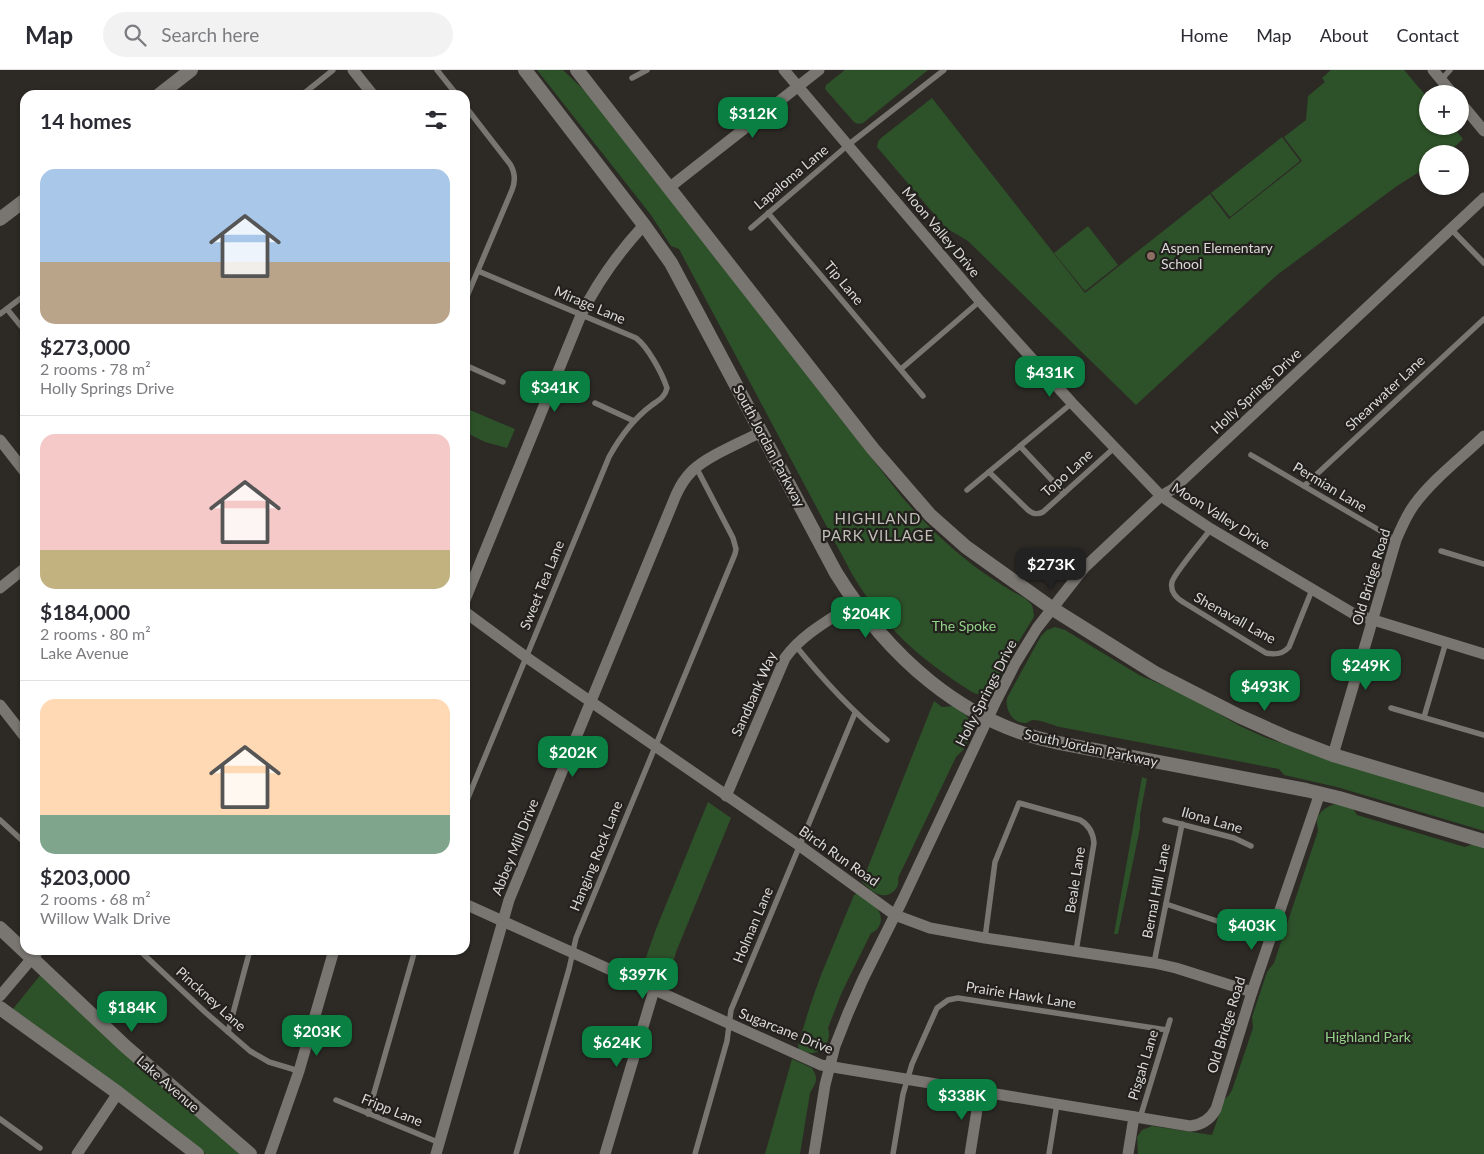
<!DOCTYPE html>
<meta charset="utf-8">
<style>
:root{--surface:#fff;--page:#f2f2f3;--text:#2b2b33;--muted:#7c7c81;--line:#e1e1e2;--accent:#0b8043}
body{margin:0;font-family:Lato,sans-serif;background:var(--page);color:var(--text);height:100vh;display:flex;flex-direction:column;font-size:19px;white-space:nowrap}
*{box-sizing:border-box;margin:0}
p{font-size:16px;color:var(--muted)}
.icon{flex:none;width:28px;height:28px;fill:none;stroke:currentColor;stroke-width:2;stroke-linecap:round;stroke-linejoin:round}
.map{position:relative;flex:1;overflow:hidden}
.sheet{position:absolute;left:20px;top:20px;width:450px;height:865px;display:flex;flex-direction:column;background:var(--surface);border-radius:15px;box-shadow:0 1px 4px #0004}
.sheet>*{flex:none}
.fabs{position:absolute;left:1419px;top:15px;display:grid;gap:10px}
.fabs a{display:grid;place-items:center;width:50px;height:50px;border-radius:50%;background:var(--surface);box-shadow:0 1px 4px #0004;font-size:25px}
.price{position:absolute;translate:-50% -42px;padding:0 11px;border-radius:10px;background:var(--accent);color:#fff;font-size:16px;line-height:32px;filter:drop-shadow(0 1px 2px #0008)}
.price::after{content:'';position:absolute;left:50%;top:30px;width:15px;height:11px;margin-left:-8px;background:inherit;clip-path:polygon(0 0,100% 0,50% 100%)}
.price.active{background:#222;color:#fff}
ul{padding:0;list-style:none}
li{display:grid;align-content:center;gap:10px;height:265px;padding:0 20px}
li+li{border-top:1px solid var(--line)}
li span{display:grid;place-items:center;height:155px;border-radius:15px;color:#555}
li>.icon{margin-inline-start:auto}
span .icon{width:90px;height:90px;fill:#fffc;stroke-width:1}
li b{font-size:21px}
h2{display:flex;justify-content:space-between;align-items:center;height:60px;padding:0 20px;font-size:21px}
header{display:flex;align-items:center;gap:30px;box-sizing:border-box;height:70px;padding:0 25px;background:var(--surface);border-bottom:1px solid var(--line)}
header strong{font-size:24px}
nav{display:flex;gap:28px;margin-inline-start:auto;font-size:18px}
.search{width:350px;height:45px;background:var(--page);display:flex;align-items:center;gap:12px;box-sizing:border-box;padding:0 18px;border-radius:28px;color:var(--muted);font-size:19px}
.map>svg:first-child{display:block}
.green{fill:#2d5128}
.lines{fill:none;stroke-linecap:round;stroke-linejoin:round}
.service{stroke:#797671;stroke-width:5.5}
.minor{stroke:#797671;stroke-width:11}
.tertiary{stroke:#797671;stroke-width:14}
.education-dot{fill:#8d6e63;stroke:#23211d;stroke-width:2}
.labels{text-anchor:middle;stroke-width:4.5;stroke-linejoin:round;paint-order:stroke}
.street-label{font-size:14px;fill:#dbd9d7;stroke:#23211d}
.poi-label{font-size:14px;fill:#dbd9d7;stroke:#23211d;text-anchor:start}
.park-label{font-size:14px;fill:#93d389;stroke:#23211d}
.neighbourhood-label{font-size:15px;letter-spacing:1px;fill:#c2bfb9;stroke:#23211d}
</style>
<header>
<strong>Map</strong>
<div class="search"><svg class="icon" aria-label="search" viewBox="0 0 24 24"><circle cx="10" cy="10" r="6"/><path d="M15 15l6 6"/></svg>Search here</div>
<nav><a>Home</a><a>Map</a><a>About</a><a>Contact</a></nav>
</header>
<div class="map">
<svg width="1484" height="1084" viewBox="0 0 1484 1084">
<rect width="100%" height="100%" fill="#2d2a26"/>
<g class="green">
<path d="M537 0H563L589 25 902 427C940 471 975 501 1026 529L1032 535 1033 539 1034 546 1032 550 1011 584 993 618 985 623 977 624 972 622C919 588 885 559 852 504L679 179 671 176 651 145Z"/>
<path d="M845 0H928L863 53 858 54 854 52 825 19 826 15Z"/>
<path d="M1331 0H1404L1427 27 1428 56H1452L1463 69 1447 84H1428L1427 97 1397 116 1277 205 1136 335 968 171 946 158 877 77 878 72 881 68 932 28 1085 223 1210 124 1229 149 1302 91 1284 67 1306 50 1308 26 1325 12 1322 8Z"/>
<path d="M1282 67 1300 91 1230 147 1211 123Z"/>
<path d="M1088 156 1118 195 1085 221 1054 183Z"/>
<path d="M465 338 515 359 507 378 485 372 465 362Z"/>
<path d="M1055 557 1065 560 1139 605 1188 626 1240 656 1264 667 1313 684 1484 735V761L1337 717 1284 705 1279 699 1060 657C1052 655 1041 650 1033 650 1030 650 1028 653 1026 653 1012 654 1005 639 1007 628L1041 566 1047 560Z"/>
<path d="M934 631 942 637 953 636 966 645 971 653 973 658 971 665 964 679 956 687 898 808C901 818 889 829 878 824 872 822 867 816 862 812Z"/>
<path d="M1142 707 1147 709 1140 745V758L1118 864H1114Z"/>
<path d="M708 732 731 748 676 882 669 908 643 896 656 859Z"/>
<path d="M1336 734 1353 739 1357 745 1465 777 1473 774 1484 777V1084H1138L1137 1067 1142 1060 1152 1056 1212 1065 1224 1030 1229 1025 1232 1020 1253 958 1252 947 1267 902 1274 893 1318 761C1318 758 1317 756 1317 753 1316 743 1328 735 1336 734Z"/>
<path d="M857 824C868 831 885 839 880 854 878 859 876 861 871 863L842 922 828 958C832 969 824 983 811 983 807 983 803 981 799 980L798 975 811 933 821 905 854 825Z"/>
<path d="M42 903 244 1084H206L131 1025 13 939Z"/>
<path d="M792 989 812 998C819 1010 816 1012 810 1023L800 1084H765Z"/>
</g>
<g class="lines">
<g class="service">
<path d="M437 0 457 25"/>
<path d="M632 8 647 0"/>
<path d="M1441 10 1450 0"/>
<path d="M302 25 333 0"/>
<path d="M465 36 510 94C515 102 516 110 512 120L465 231"/>
<path d="M768 143 923 326"/>
<path d="M751 158 848 75 944 0"/>
<path d="M1451 159 1484 193"/>
<path d="M7 239 25 261"/>
<path d="M0 244 25 225"/>
<path d="M465 295 503 312"/>
<path d="M901 299 980 231"/>
<path d="M595 333 634 351"/>
<path d="M1020 376 1064 423"/>
<path d="M1251 385 1396 470"/>
<path d="M989 402 1028 440C1033 444 1037 445 1043 442L1114 378"/>
<path d="M1304 416 1484 249"/>
<path d="M967 420 1072 333"/>
<path d="M1211 459C1203 469 1174 504 1172 512 1170 521 1176 528 1183 532L1266 583C1276 585 1283 584 1289 577L1312 520"/>
<path d="M1441 481 1484 494"/>
<path d="M795 575C825 612 851 640 887 670"/>
<path d="M1391 638 1484 665"/>
<path d="M1424 647 1446 572"/>
<path d="M465 735 609 387C620 367 633 349 652 335 659 330 665 327 667 318 662 303 648 277 636 268L478 201"/>
<path d="M0 750 25 773"/>
<path d="M1165 750 1234 768 1251 776"/>
<path d="M1166 834 1223 853"/>
<path d="M985 868 995 792 1019 733 1080 750C1089 755 1093 762 1094 773L1076 881"/>
<path d="M139 880 205 942 250 981 269 992 299 1001"/>
<path d="M1154 893 1182 754"/>
<path d="M228 962 250 880"/>
<path d="M336 1030 440 1073"/>
<path d="M368 1044 415 880"/>
<path d="M1140 1048 1170 950"/>
<path d="M0 1049 40 1078"/>
<path d="M516 1084 569 899 576 868 735 484 736 479 733 468 696 397"/>
<path d="M695 1084 727 971 731 940 855 643"/>
<path d="M893 1084 903 1024 912 994 937 938 948 930 958 928 1167 960"/>
<path d="M1049 1084 1057 1034"/>
</g>
<g class="minor">
<path d="M353 0 373 25"/>
<path d="M784 0 980 231 1072 333 1161 426 1211 459 1354 544 1484 584"/>
<path d="M1433 0 1453 24"/>
<path d="M1460 32 1484 61"/>
<path d="M670 117 819 0"/>
<path d="M0 370 25 402"/>
<path d="M0 518 25 498"/>
<path d="M465 530 581 245C598 211 619 182 644 155"/>
<path d="M465 542 526 587 800 776 895 845 930 858 985 868 1154 893 1176 898 1252 922"/>
<path d="M0 635 25 667"/>
<path d="M1333 685 1396 470C1401 458 1406 446 1414 435 1432 410 1461 388 1484 366"/>
<path d="M726 726 785 588C802 564 831 549 855 533"/>
<path d="M465 834 821 995 1190 1056C1202 1055 1210 1050 1216 1039L1252 922 1320 723"/>
<path d="M0 926 39 880"/>
<path d="M77 1084 118 1023"/>
<path d="M270 1084 299 1001 334 880"/>
<path d="M436 1084 509 830 676 425C680 416 685 408 692 401 707 386 742 372 761 362"/>
<path d="M605 1084 654 920"/>
<path d="M814 1084 825 1015 835 976 848 943 863 909 902 831 996 631 1015 594 1037 558 1084 498 1151 435 1161 426 1173 419 1484 128"/>
<path d="M970 1084 980 1021"/>
<path d="M1128 1084 1134 1047"/>
</g>
<g class="tertiary">
<path d="M525 0 644 155 671 193 836 503C887 585 962 654 1059 673L1306 720 1339 728 1484 771"/>
<path d="M577 0 873 379 930 445 966 477 1053 539 1155 603 1239 646 1286 667 1333 685 1484 730"/>
<path d="M159 25 191 0"/>
<path d="M0 149 25 130"/>
<path d="M0 858 125 976 250 1084"/>
<path d="M0 938 118 1023 197 1084"/>
</g>
</g>
<circle class="education-dot" cx="1151" cy="186" r="5"/>
<g class="labels">
<g class="street-label">
<text transform="translate(791 107) rotate(-40)" y="5">Lapaloma Lane</text>
<text transform="translate(941 162) rotate(50)" y="5">Moon Valley Drive</text>
<text transform="translate(844 213) rotate(50)" y="5">Tip Lane</text>
<text transform="translate(590 235) rotate(23)" y="5">Mirage Lane</text>
<text transform="translate(1256 321) rotate(-43)" y="5">Holly Springs Drive</text>
<text transform="translate(1385 323) rotate(-43)" y="5">Shearwater Lane</text>
<text transform="translate(769 376) rotate(62)" y="5">South Jordan Parkway</text>
<text transform="translate(1067 403) rotate(-42)" y="5">Topo Lane</text>
<text transform="translate(1330 417) rotate(31)" y="5">Permian Lane</text>
<text transform="translate(1221 446) rotate(32)" y="5">Moon Valley Drive</text>
<text transform="translate(1371 507) rotate(-73)" y="5">Old Bridge Road</text>
<text transform="translate(542 515) rotate(-68)" y="5">Sweet Tea Lane</text>
<text transform="translate(1235 548) rotate(29)" y="5">Shenavall Lane</text>
<text transform="translate(986 623) rotate(-63)" y="5">Holly Springs Drive</text>
<text transform="translate(754 624) rotate(-66)" y="5">Sandbank Way</text>
<text transform="translate(1091 678) rotate(12)" y="5">South Jordan Parkway</text>
<text transform="translate(1212 750) rotate(16)" y="5">Ilona Lane</text>
<text transform="translate(515 777) rotate(-68)" y="5">Abbey Mill Drive</text>
<text transform="translate(596 786) rotate(-68)" y="5">Hanging Rock Lane</text>
<text transform="translate(839 786) rotate(35)" y="5">Birch Run Road</text>
<text transform="translate(1075 810) rotate(-81)" y="5">Beale Lane</text>
<text transform="translate(1156 821) rotate(-79)" y="5">Bernal Hill Lane</text>
<text transform="translate(753 855) rotate(-67)" y="5">Holman Lane</text>
<text transform="translate(1021 925) rotate(9)" y="5">Prairie Hawk Lane</text>
<text transform="translate(211 929) rotate(42)" y="5">Pinckney Lane</text>
<text transform="translate(1226 955) rotate(-73)" y="5">Old Bridge Road</text>
<text transform="translate(786 961) rotate(22)" y="5">Sugarcane Drive</text>
<text transform="translate(1143 995) rotate(-73)" y="5">Pisgah Lane</text>
<text transform="translate(168 1014) rotate(41)" y="5">Lake Avenue</text>
<text transform="translate(392 1040) rotate(22)" y="5">Fripp Lane</text>
</g>
<g class="poi-label">
<text x="1161" y="183">Aspen Elementary<tspan x="1161" dy="16">School</tspan></text>
</g>
<g class="park-label">
<text x="964" y="561">The Spoke</text>
<text x="1368" y="972">Highland Park</text>
</g>
<g class="neighbourhood-label">
<text x="878" y="454">HIGHLAND<tspan x="878" dy="17">PARK VILLAGE</tspan></text>
</g>
</g>
</svg>
<div class="fabs">
<a>+</a>
<a>−</a>
</div>
<b class="price" style="left:753px;top:69px">$312K</b>
<b class="price" style="left:1050px;top:328px">$431K</b>
<b class="price" style="left:555px;top:343px">$341K</b>
<b class="price active" style="left:1051px;top:520px">$273K</b>
<b class="price" style="left:866px;top:569px">$204K</b>
<b class="price" style="left:1366px;top:621px">$249K</b>
<b class="price" style="left:1265px;top:642px">$493K</b>
<b class="price" style="left:573px;top:708px">$202K</b>
<b class="price" style="left:1252px;top:881px">$403K</b>
<b class="price" style="left:643px;top:930px">$397K</b>
<b class="price" style="left:132px;top:963px">$184K</b>
<b class="price" style="left:317px;top:987px">$203K</b>
<b class="price" style="left:617px;top:998px">$624K</b>
<b class="price" style="left:962px;top:1051px">$338K</b>
<section class="sheet">
<h2>14 homes<svg class="icon" aria-label="filters" viewBox="0 0 24 24"><path d="M4 7h16M4 17h16"/><circle cx="9" cy="7" r="2"/><circle cx="15" cy="17" r="2"/></svg></h2>
<ul>
<li><span style="background:linear-gradient(#a9c7e8 60%,#b9a48a 0)"><svg class="icon" aria-label="home" viewBox="0 0 24 24"><path d="M3 11l9-7 9 7M6 9v11h12V9"/></svg></span><div><b>$273,000</b><p>2 rooms · 78 m²</p><p>Holly Springs Drive</p></div></li>
<li><span style="background:linear-gradient(#f6c9c9 75%,#c2b280 0)"><svg class="icon" aria-label="home" viewBox="0 0 24 24"><path d="M3 11l9-7 9 7M6 9v11h12V9"/></svg></span><div><b>$184,000</b><p>2 rooms · 80 m²</p><p>Lake Avenue</p></div></li>
<li><span style="background:linear-gradient(#ffd9b3 75%,#7fa58c 0)"><svg class="icon" aria-label="home" viewBox="0 0 24 24"><path d="M3 11l9-7 9 7M6 9v11h12V9"/></svg></span><div><b>$203,000</b><p>2 rooms · 68 m²</p><p>Willow Walk Drive</p></div></li>
</ul>
</section>
</div>
